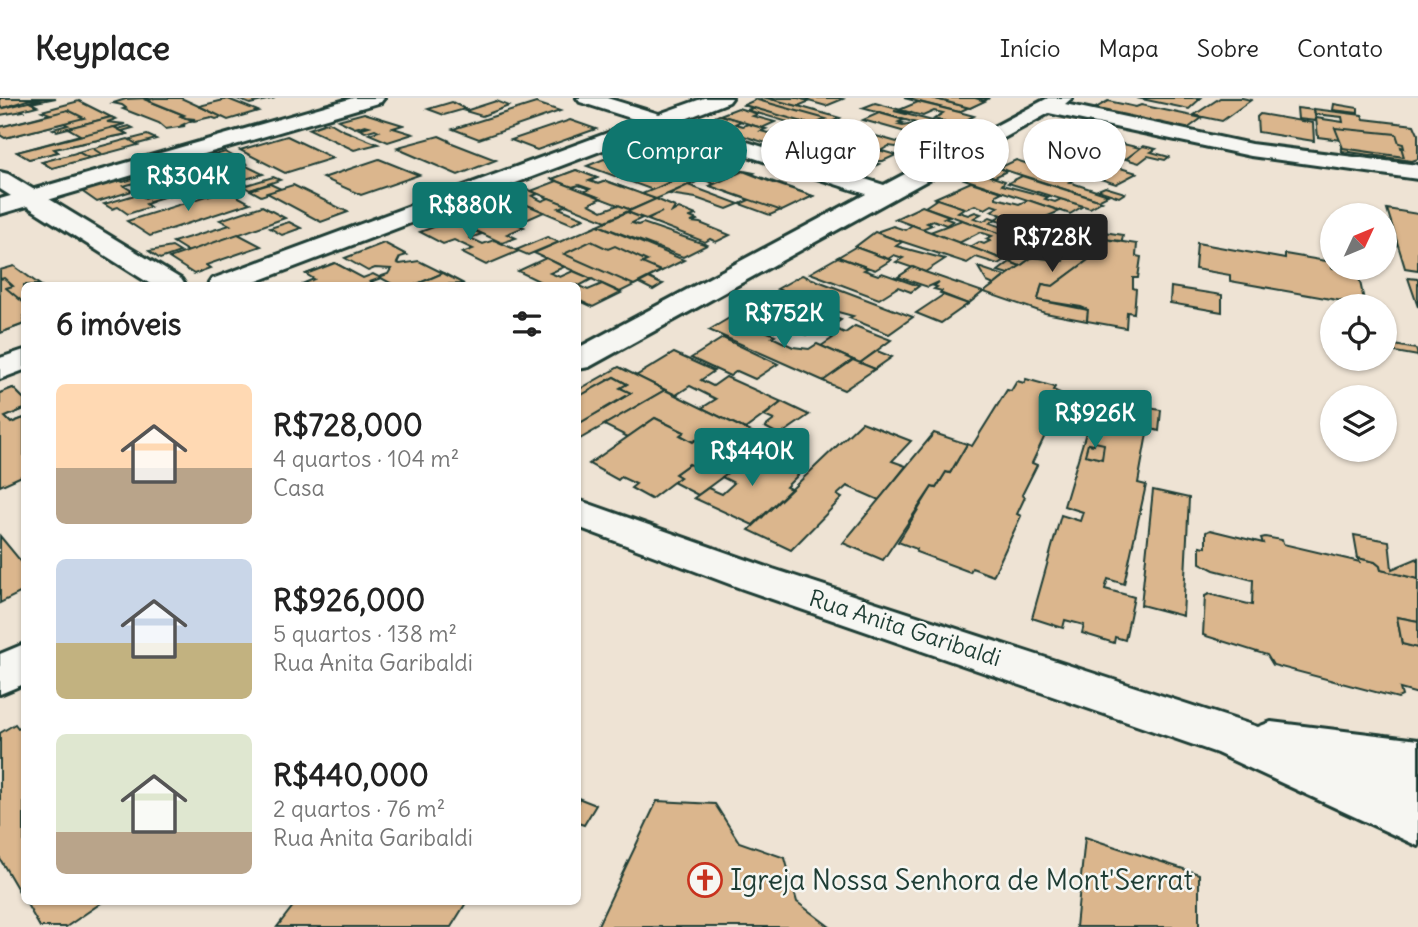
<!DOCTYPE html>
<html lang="pt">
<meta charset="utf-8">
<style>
:root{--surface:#fff;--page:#f6f6f6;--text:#222;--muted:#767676;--line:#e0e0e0;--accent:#0f766e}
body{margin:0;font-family:Delius,sans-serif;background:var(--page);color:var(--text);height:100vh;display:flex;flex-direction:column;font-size:26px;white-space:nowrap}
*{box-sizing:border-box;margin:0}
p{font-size:23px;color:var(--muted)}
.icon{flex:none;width:38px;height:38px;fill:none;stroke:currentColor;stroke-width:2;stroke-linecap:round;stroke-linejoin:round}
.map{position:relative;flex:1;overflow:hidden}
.sheet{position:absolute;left:21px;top:184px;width:560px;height:623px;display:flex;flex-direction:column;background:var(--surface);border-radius:10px;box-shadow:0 2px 5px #0004}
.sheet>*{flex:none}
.guide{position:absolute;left:602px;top:21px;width:665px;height:63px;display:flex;gap:14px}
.needle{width:46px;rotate:46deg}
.buttons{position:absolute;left:1320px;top:105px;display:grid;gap:14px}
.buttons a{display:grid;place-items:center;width:77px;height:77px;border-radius:50%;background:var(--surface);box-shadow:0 2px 5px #0004;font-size:35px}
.price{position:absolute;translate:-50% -60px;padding:0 16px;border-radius:7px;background:var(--accent);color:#fff;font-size:23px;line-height:46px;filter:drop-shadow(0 2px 4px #0008)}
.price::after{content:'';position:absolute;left:50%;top:42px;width:21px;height:16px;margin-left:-10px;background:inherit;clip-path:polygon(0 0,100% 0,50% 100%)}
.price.current{background:#222;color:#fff}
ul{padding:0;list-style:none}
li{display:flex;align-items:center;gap:21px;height:175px;padding:0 35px}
li span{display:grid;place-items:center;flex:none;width:196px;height:140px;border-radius:10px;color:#555}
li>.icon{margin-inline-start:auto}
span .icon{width:84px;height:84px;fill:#fffc;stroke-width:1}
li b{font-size:30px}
h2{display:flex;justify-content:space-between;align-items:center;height:84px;padding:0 35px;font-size:30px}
.tag{padding:0 24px;border-radius:32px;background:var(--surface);box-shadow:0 2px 5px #0004;font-size:24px;line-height:63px}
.tag.current{background:var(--accent);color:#fff}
header{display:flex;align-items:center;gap:42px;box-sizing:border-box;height:98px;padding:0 35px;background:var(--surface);border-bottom:2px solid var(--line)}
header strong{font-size:33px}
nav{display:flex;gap:38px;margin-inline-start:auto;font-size:24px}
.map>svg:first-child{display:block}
.building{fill:#dbb68d;stroke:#1f3d34;stroke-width:2}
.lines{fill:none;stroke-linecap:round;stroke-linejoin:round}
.minor-casing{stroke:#1f3d34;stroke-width:6}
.major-casing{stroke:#1f3d34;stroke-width:6}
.minor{fill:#f6f6f2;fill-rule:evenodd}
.major{fill:#f6f6f2;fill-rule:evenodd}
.labels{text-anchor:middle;stroke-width:5;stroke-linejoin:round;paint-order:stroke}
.street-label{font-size:23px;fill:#1f3d34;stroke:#f6f6f2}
.near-poi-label{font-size:28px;fill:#1f3d34;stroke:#f6f6f2;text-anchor:start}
</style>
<header>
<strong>Keyplace</strong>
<nav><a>Início</a><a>Mapa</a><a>Sobre</a><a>Contato</a></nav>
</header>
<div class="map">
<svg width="1418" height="829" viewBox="0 0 1418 829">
<rect width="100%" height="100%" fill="#eee3d4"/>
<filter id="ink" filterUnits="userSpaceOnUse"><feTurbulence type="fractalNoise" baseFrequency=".0143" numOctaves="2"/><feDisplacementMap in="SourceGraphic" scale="14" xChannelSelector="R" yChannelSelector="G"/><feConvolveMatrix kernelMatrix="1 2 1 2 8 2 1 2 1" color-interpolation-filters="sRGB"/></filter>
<g filter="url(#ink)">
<g class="building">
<path d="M0 0H44L27 2 3 10 0 9Z"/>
<path d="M44 0H56L31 5 37 8 21 12 23 13 0 17V11Z"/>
<path d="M148 0 150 1 146 2 184 17 181 18 186 20 195 21 182 27 185 28 166 31 159 25 123 11 126 10 122 7 113 5 126 1Z"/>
<path d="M155 0H181L223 19 216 21 211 19 194 23 191 22 195 21 186 20 181 18 184 17 147 2Z"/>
<path d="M235 0H275L250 6Z"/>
<path d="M767 0 798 8 840 20 815 32 747 12 753 10 744 7Z"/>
<path d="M767 0H798L810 3 798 8Z"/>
<path d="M811 0H839L843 1 826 8 805 2Z"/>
<path d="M904 0H989L959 14Z"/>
<path d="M932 0H989L970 10Z"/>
<path d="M932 0H975L985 3 970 10Z"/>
<path d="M1137 0H1201L1189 11Z"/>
<path d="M1220 0H1242L1251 2 1222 23 1194 17Z"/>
<path d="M228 1 258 13 228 22 199 8Z"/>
<path d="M757 1 758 2 826 21 813 27 744 7Z"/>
<path d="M79 3 111 19 57 33 53 31 68 27 64 25 5 40 0 37V29L50 16 42 13Z"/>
<path d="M496 3 509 8 482 18 465 13Z"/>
<path d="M1108 3 1136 9 1141 7 1202 20 1187 31 1153 23 1147 27 1094 11Z"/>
<path d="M452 4 465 11 444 17 428 11Z"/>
<path d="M918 4 959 14 974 18 957 27 934 21 943 15 934 13 923 18 899 12Z"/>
<path d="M536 5 560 13 479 41 453 31Z"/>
<path d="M875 5 912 15 894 13 952 28 942 32 862 10Z"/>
<path d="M1334 6 1358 10V15L1333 12Z"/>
<path d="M738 10 758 16 753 18 775 24 762 30 720 17Z"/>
<path d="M1297 10 1314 12 1316 23 1298 21Z"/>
<path d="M1314 11 1362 17 1364 21 1414 27 1418 36V61L1412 63 1342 53 1341 42 1318 39 1316 20 1343 24 1342 19 1315 16Z"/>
<path d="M68 12 84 20 5 40 0 37V29Z"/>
<path d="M364 15 403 27 393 30 413 36 388 44 369 36 379 33 375 31 365 34 359 31 369 28 365 27 355 30 338 22Z"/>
<path d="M879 15 904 22 899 24 903 25 898 27 903 28 918 25 946 33 930 41 863 22Z"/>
<path d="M1260 16 1313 25 1314 43 1258 34 1257 19Z"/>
<path d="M720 17 741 23 735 26 743 28 748 26 766 31 761 33 768 35 774 33 799 41 785 47H773L705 26 710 23 705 22Z"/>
<path d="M111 19 116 21 107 24 125 26 114 29 118 31 129 28 133 30 122 33 127 36 54 51 58 54 29 61 17 54 80 37 68 30Z"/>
<path d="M570 22 596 31 537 52 511 42Z"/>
<path d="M329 24 343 32 378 46 354 52 309 31Z"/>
<path d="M830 25 897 44 903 46 896 49 889 48 880 53 812 33Z"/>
<path d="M798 27 815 32 797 40 776 34Z"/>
<path d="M114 29 127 36 54 51 58 54 29 61 17 54Z"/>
<path d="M1335 30 1396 36 1399 45 1403 46 1404 50 1401 49 1404 59 1343 50Z"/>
<path d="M1072 34 1140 50H1141L1126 61 1056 44Z"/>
<path d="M147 37 156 41 52 70 42 64Z"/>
<path d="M287 38 333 60 285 75 240 52Z"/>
<path d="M439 38 450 43H447L496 62 458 77 398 51 401 50 398 49Z"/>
<path d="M837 40 866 49 860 52 866 53 872 50 896 57 883 63H876L852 54 848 55 822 47Z"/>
<path d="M128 41 138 47 52 70 42 64Z"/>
<path d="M652 44 715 65 693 74 673 70 665 67 669 66 653 60 649 62 629 52Z"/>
<path d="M652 44 715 65 711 66 725 71 694 85 681 80 679 79 692 74 673 70 665 67 669 66 653 60 649 62 629 52Z"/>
<path d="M1060 47 1085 54 1086 52 1106 57 1097 63 1055 50Z"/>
<path d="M1143 48 1156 51 1151 54 1169 59 1165 62 1148 58 1139 65 1126 61Z"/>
<path d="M1052 49 1097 63 1137 75 1116 86 1085 76 1101 68 1090 65 1073 72 1031 59Z"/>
<path d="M92 50 103 57 89 60 78 54Z"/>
<path d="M225 54 247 66 244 67 263 76 235 84 196 63Z"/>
<path d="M843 55 879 66 863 74 826 63Z"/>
<path d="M379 61 419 77 361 97 323 80Z"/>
<path d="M604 61 670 84 653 92 587 68Z"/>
<path d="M1016 62 1037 69 1045 64 1085 76 1069 84 1108 97 1098 102 999 70Z"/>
<path d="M983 65 1007 73 995 79 971 71Z"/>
<path d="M169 67 188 77 165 84 162 82 151 85 146 82 127 87 124 88 132 93 97 104 80 92 115 81 123 84 136 80 132 77Z"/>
<path d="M729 70 754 75 752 76 813 98 770 117 740 106 749 102 710 88 715 86 702 81Z"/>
<path d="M211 72 228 82 195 92 178 82Z"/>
<path d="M576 72 597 80 589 83 598 86 606 83 641 96 617 106 584 94 590 91 579 87 572 89 552 81Z"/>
<path d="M576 72 597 80 589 83 598 86 606 83 656 101 631 112 584 94 590 91 579 87 572 89 552 81Z"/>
<path d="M743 73 771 84 813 98 782 113 710 88Z"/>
<path d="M977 74 1005 83 1002 87 1048 99 1045 101 1055 104 1061 101 1083 108 1070 116 964 81Z"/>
<path d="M1022 78 1098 102 1102 103 1090 110 1008 85Z"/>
<path d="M273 79 280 82 250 92 243 88Z"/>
<path d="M681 80 694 85 656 101 642 96Z"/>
<path d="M557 83 601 100 589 106 602 113 618 107 631 112 606 123 531 93Z"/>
<path d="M971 84 1002 94 996 97V100L1019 106 1028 102 1060 113 1029 126 1033 128 1026 132 995 121 1002 117 991 113 998 109 992 107 985 111 975 107 966 111 935 100Z"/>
<path d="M270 86 281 91 261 98 250 92Z"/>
<path d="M293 87 348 114 321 124 267 95Z"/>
<path d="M688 87 739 106 727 111 696 100 669 96Z"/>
<path d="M1105 89 1125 95 1119 99 1098 92Z"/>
<path d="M527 91 538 96 532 98 542 103 549 100 567 107 559 110 584 120 572 126 508 99Z"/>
<path d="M171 92 177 95 150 103 152 104 146 106 150 109 128 116 118 109 112 111 104 106 138 96 145 100Z"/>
<path d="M226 92 250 105 150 138 127 123Z"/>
<path d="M500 95 508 99 544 114 517 126 481 110 496 104 487 100Z"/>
<path d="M656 101 675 109 672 114 679 110 696 117 690 119 697 122 691 124 700 125 730 137 716 144 710 141 705 144 648 122 662 114 646 121 627 114Z"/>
<path d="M937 101 964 110 958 114 968 117 975 114 981 116 974 120 983 123 990 119 996 121 990 125 1002 129 1008 126 1031 133 1016 141 925 109Z"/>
<path d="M262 108 285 120 189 154 173 144 230 127 220 122Z"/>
<path d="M922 108 949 118 944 120 953 123 946 127 933 122 927 125 932 127 922 131 895 121Z"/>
<path d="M483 110 504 124 509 122 524 129 507 136 516 140 502 145 442 117 450 114 459 118Z"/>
<path d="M1387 111 1418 116V172L1405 170Z"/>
<path d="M627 114 642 120 632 125 638 127 643 125 707 147 683 159 598 127Z"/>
<path d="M962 122 1016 141 1025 144 999 160 970 149 979 144 984 146 990 143 986 141 992 138 980 134 959 145 930 134Z"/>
<path d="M450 123 482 136 470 140 483 146 494 142 519 153 486 167 462 155 473 151 454 142 443 146 420 134Z"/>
<path d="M289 124 301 130 282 137 270 130Z"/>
<path d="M598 127 645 146 684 162 620 194 534 155Z"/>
<path d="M912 127 984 154 1004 162 998 166 976 159 967 165 879 136V133L893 128 905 132Z"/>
<path d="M1073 129 1123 137 1122 143 1104 141 1103 151 1053 188 1042 186 1038 202 1088 212 1087 223 1045 215 984 194 1032 159 1063 163Z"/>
<path d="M875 134 902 144 896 148 945 161 925 174 896 164 903 160 894 157 888 161 855 149Z"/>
<path d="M238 136 261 148 206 167 210 170 194 176 169 160Z"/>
<path d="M547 139 559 144 528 157 516 152Z"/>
<path d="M1104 141 1137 146 1136 158 1141 159 1138 180H1133V190L1136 191 1134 215 1127 214 1126 230 1087 223 1088 212 1081 209 1038 202 1042 186 1053 188 1103 151Z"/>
<path d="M591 143 608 151 615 148 647 163 642 165 661 173 634 187 564 156Z"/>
<path d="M384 145 407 157 400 159 397 165 400 166 419 163 443 175 415 187H394L379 179 388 176 391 171 375 170 368 173 345 160Z"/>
<path d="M1197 145 1285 161V156L1332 164V170H1357L1365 207 1230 183V177L1195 171Z"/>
<path d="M1032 147 1043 151 1020 168 1010 164Z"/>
<path d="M172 149 180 154 160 161 149 153Z"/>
<path d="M855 149 888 161 891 162 875 172 838 159Z"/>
<path d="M838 159 868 170 864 172 878 177 882 175 919 188 911 194 898 189 879 201 810 175Z"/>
<path d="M546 160 564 169 550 175 560 179 573 173 592 181 579 188 588 192 602 186 621 195 593 209 578 202V187H547L518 173Z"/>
<path d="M1010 164 1020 168 1008 176 998 173Z"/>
<path d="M335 165 362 180 376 187H325L306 176Z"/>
<path d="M335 165 363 180 373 176 381 180 370 184 376 187 302 186 314 181 306 176Z"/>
<path d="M14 168 40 187H24V226L0 235V172Z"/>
<path d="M913 169 925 174 983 194 968 206 940 195 942 193 934 191 937 189 934 188 939 184 928 189 898 179Z"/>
<path d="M978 169 1005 178 994 187 987 184Z"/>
<path d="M443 175 464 186 415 187Z"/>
<path d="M802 177 913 219 889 236 849 220 853 218 823 210 827 207 818 203 813 206 777 191Z"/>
<path d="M4 180 13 188 6 190 24 205V226L0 235V181Z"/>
<path d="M649 180 659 185 663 186 653 192 639 185Z"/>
<path d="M1408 180 1418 181V209Z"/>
<path d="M1171 189 1222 197V214L1170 205Z"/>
<path d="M776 196 808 209 798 215 810 221 822 214 841 222 831 229 845 235 855 228 891 242 860 265 821 248 833 240 818 233 807 237 800 235 805 228 792 223 780 231 743 215Z"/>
<path d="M943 197 968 206 941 225 916 215Z"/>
<path d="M731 219 775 237 772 239 793 249 809 251 817 246 853 262 824 283 709 232Z"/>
<path d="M723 240 778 266 755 281 737 273 730 278 691 260Z"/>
<path d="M1384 245 1416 251 1418 258 1384 252Z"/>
<path d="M877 253 892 259 875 271 860 265Z"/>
<path d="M674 255 714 273 701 282 713 288 726 279 782 304 745 331 702 310 716 301 690 288 676 297 636 278Z"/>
<path d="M853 262 875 271 844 292 823 283Z"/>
<path d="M619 269 665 292 578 342V326L631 295 620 290 627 286 614 279 578 299V292Z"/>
<path d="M614 279 627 286 620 290 631 295 578 326V299Z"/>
<path d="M1026 281 1055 289 1053 292 1060 295 1056 304 1055 309 1058 310 1032 365 1037 367 1022 397 1025 399 1017 416 1021 418 993 478 972 470 970 474 916 454 917 451 898 444 932 389 936 390 946 374 950 375 967 346 972 348 1007 292 1011 293 1017 283 1024 285Z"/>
<path d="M13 290 24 301V311L5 319 11 325 24 320V367L0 378V295Z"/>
<path d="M13 290 24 301V311L5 319 11 325 24 320V377L0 388V295Z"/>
<path d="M665 292 745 331 771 343 698 397 673 384 680 379 675 376 689 366 694 368 716 351 696 342 693 344 680 337 684 334 655 320 628 339 604 327Z"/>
<path d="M1096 301 1161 312 1159 333 1148 330 1138 385 1146 387 1124 486 1108 481 1105 491 1134 499 1125 542 1115 539 1114 545 1082 535 1084 527 1065 522 1063 530 1032 520 1061 417 1080 423 1083 414 1064 408Z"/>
<path d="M782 304 809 317 780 337 765 329 774 322 764 318Z"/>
<path d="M655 320 684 334 680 337 693 344 696 342 716 351 694 368 689 366 675 376 680 379 651 401 631 390 636 386 621 379 618 382 589 366Z"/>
<path d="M862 324 911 343 892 363 906 368 879 402 847 388 837 397 842 400 791 452 749 432Z"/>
<path d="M934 335 967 346 950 375 946 374 936 390 932 389 883 462 843 445Z"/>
<path d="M1095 344 1104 346 1102 361 1085 357 1088 346 1094 347Z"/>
<path d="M756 354 801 374 786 389 791 391 753 427 694 400 708 390 722 396 734 385 722 379Z"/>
<path d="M1153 392 1189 400 1183 518 1141 507Z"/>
<path d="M1210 432 1263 445 1261 440 1265 439 1282 442 1283 446 1360 464 1358 460 1375 464 1380 468 1381 472 1418 481V523L1397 519 1402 546 1418 550V596L1400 591 1402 598 1398 600 1273 567 1267 557 1203 537 1205 498 1209 496 1252 507 1253 482 1214 472 1200 465V448L1206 449V434Z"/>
<path d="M1354 437 1389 443 1392 471 1418 460V481L1381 472 1380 468 1375 464 1358 460Z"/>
<path d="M0 438 24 467V493L0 505Z"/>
<path d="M1397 519 1418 523V550L1402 546Z"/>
<path d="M15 626 18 630 24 626V802L0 761V635Z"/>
<path d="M578 700 596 707 584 727 578 725Z"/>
<path d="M657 703 715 706 739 744 785 760 797 804 830 829H597Z"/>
<path d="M1085 739 1199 776V829H1076Z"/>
<path d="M25 803H104L66 829H40Z"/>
<path d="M297 803H462L466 805 451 829H277Z"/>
</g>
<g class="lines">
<g class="minor-casing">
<g id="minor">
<path d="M353 0H384L381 4 0 116V101Z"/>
<path d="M577 0H607L659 16 704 0H732L729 4 680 23 884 87 1048 0H1072L1065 6 1251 46 1418 67V81L1251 58 1049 15 589 269 578 271V250L866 96 661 30 247 187H208L212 181 640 23 580 4Z"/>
<path d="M24 252V272L0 281V260Z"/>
<path d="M24 546V586L0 596V556Z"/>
</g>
</g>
<g class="major-casing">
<g id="major">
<path d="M0 74 8 76 181 181 185 187H152L0 91Z"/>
<path d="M578 402 773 471 1258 629 1271 624 1418 642V748L1217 655 743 491 578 429Z"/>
</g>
</g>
<use href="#minor" class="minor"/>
<use href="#major" class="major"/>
</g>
</g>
<defs>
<g id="church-ring" transform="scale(1.75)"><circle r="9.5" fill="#f6f6f2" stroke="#c8321e" stroke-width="1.5"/><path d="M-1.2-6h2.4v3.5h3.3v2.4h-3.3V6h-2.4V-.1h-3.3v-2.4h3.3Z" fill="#c8321e"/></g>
</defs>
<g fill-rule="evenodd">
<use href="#church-ring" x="705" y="782"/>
</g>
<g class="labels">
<g class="street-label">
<text transform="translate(905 530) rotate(18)" y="8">Rua Anita Garibaldi</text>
</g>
<g class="near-poi-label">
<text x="730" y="792">Igreja Nossa Senhora de Mont'Serrat</text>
</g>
</g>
</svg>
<div class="buttons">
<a><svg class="needle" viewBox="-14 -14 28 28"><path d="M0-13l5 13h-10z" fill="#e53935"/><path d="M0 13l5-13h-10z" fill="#767676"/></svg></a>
<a><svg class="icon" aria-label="locate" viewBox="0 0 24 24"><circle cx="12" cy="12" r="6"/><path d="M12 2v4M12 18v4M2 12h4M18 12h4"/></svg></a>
<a><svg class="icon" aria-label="layers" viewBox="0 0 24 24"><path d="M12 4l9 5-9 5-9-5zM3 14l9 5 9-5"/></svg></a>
</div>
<b class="price" style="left:188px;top:115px">R$304K</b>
<b class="price" style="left:470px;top:144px">R$880K</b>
<b class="price current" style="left:1052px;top:176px">R$728K</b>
<b class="price" style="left:784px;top:252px">R$752K</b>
<b class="price" style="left:1095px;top:352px">R$926K</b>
<b class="price" style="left:752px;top:390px">R$440K</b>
<div class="guide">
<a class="tag current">Comprar</a>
<a class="tag">Alugar</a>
<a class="tag">Filtros</a>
<a class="tag">Novo</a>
</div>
<section class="sheet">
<h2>6 imóveis<svg class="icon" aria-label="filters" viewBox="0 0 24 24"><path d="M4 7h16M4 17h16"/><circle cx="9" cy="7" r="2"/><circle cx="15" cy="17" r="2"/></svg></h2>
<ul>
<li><span style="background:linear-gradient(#ffd9b3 60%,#b9a48a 0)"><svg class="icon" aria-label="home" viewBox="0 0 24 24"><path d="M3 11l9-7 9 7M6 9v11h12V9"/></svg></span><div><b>R$728,000</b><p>4 quartos · 104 m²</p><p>Casa</p></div></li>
<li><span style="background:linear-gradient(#c9d6e8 60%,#c2b280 0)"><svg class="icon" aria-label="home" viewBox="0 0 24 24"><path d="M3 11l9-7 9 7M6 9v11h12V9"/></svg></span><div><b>R$926,000</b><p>5 quartos · 138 m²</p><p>Rua Anita Garibaldi</p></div></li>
<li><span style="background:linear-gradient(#dfe7d0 70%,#b9a48a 0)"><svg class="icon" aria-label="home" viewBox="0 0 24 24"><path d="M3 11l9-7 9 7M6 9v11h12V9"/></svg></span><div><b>R$440,000</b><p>2 quartos · 76 m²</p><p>Rua Anita Garibaldi</p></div></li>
</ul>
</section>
</div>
